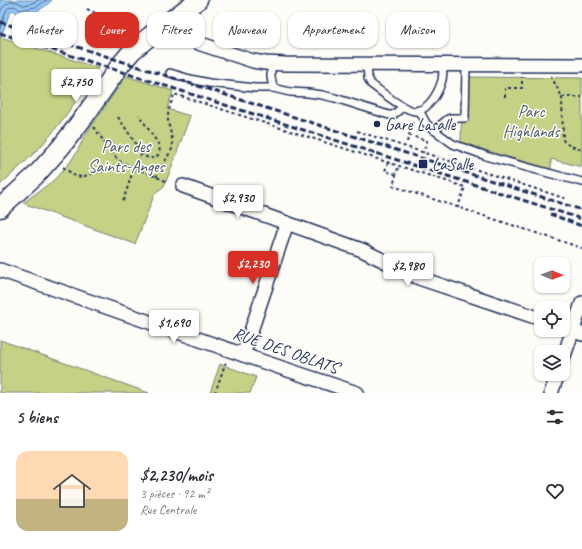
<!DOCTYPE html>
<html lang="fr">
<meta charset="utf-8">
<style>
:root{--surface:#fff;--page:#f2f2f3;--text:#2b2b33;--muted:#7c7c81;--line:#e1e1e2;--accent:#d93025}
body{margin:0;font-family:Caveat,sans-serif;background:var(--page);color:var(--text);height:100vh;display:flex;flex-direction:column;font-size:15px;white-space:nowrap}
*{box-sizing:border-box;margin:0}
p{font-size:13px;color:var(--muted)}
.icon{flex:none;width:22px;height:22px;fill:none;stroke:currentColor;stroke-width:2;stroke-linecap:round;stroke-linejoin:round}
.map{position:relative;height:393px;overflow:hidden}
.drawer{display:flex;flex-direction:column;background:var(--surface);flex:1}
.drawer>*{flex:none}
.top-card{position:absolute;left:12px;top:12px;width:558px;height:36px;display:flex;gap:8px}
.needle{width:26px;rotate:91deg}
.controls{position:absolute;left:534px;top:257px;display:grid;gap:8px}
.controls a{display:grid;place-items:center;width:36px;height:36px;border-radius:8px;background:var(--surface);box-shadow:0 1px 3px #0004;font-size:20px}
.price{position:absolute;translate:-50% -34px;padding:0 9px;border-radius:4px;background:#fff;color:#222;font-size:13px;line-height:26px;filter:drop-shadow(0 1px 2px #0008)}
.price::after{content:'';position:absolute;left:50%;top:24px;width:12px;height:9px;margin-left:-6px;background:inherit;clip-path:polygon(0 0,100% 0,50% 100%)}
.price.on{background:var(--accent);color:#fff}
ul{padding:0;list-style:none}
li{display:flex;align-items:center;gap:12px;height:100px;padding:0 16px}
li+li{border-top:1px solid var(--line)}
li span{display:grid;place-items:center;flex:none;width:112px;height:80px;border-radius:12px;color:#555}
li>.icon{margin-inline-start:auto}
span .icon{width:48px;height:48px;fill:#fffc;stroke-width:1}
li b{font-size:17px}
h2{display:flex;justify-content:space-between;align-items:center;height:48px;padding:0 16px;font-size:17px}
.pill{padding:0 14px;border-radius:12px;background:var(--surface);box-shadow:0 1px 3px #0004;font-size:14px;line-height:36px}
.pill.on{background:var(--accent);color:#fff}
.map>svg:first-child{display:block}
.green{fill:#c5d185;stroke:#708072}
.water{fill:#95c6f1;stroke:#648ab6}
.lines{fill:none;stroke-linecap:round;stroke-linejoin:round}
.shore{stroke:#4c6b99;stroke-width:1}
.service-casing{stroke:#1b2f5e;stroke-width:10}
.minor-casing{stroke:#1b2f5e;stroke-width:16}
.secondary-casing{stroke:#1b2f5e;stroke-width:21}
.path{stroke:#1b2f5e;stroke-width:2;stroke-dasharray:3 3;stroke-linecap:butt}
.service{stroke:#fdfcf7;stroke-width:7}
.minor{stroke:#fdfcf7;stroke-width:13}
.secondary{stroke:#fdfcf7;stroke-width:18}
.rail{stroke:#1b2f5e;stroke-width:3;stroke-dasharray:6 3;stroke-linecap:butt}
.poi-dot{fill:#1b2f5e;stroke:#fdfcf7;stroke-width:1.5}
.labels{text-anchor:middle;stroke-width:3;stroke-linejoin:round;paint-order:stroke}
.park-label{font-size:17px;fill:#465868;stroke:#fdfcf7}
.poi-label{font-size:17px;fill:#1b2f5e;stroke:#fdfcf7;text-anchor:start}
.street-label{font-size:17px;fill:#1b2f5e;stroke:#fdfcf7}
</style>
<div class="map">
<svg width="582" height="393" viewBox="0 0 582 393">
<rect width="100%" height="100%" fill="#fdfcf7"/>
<filter id="ink" filterUnits="userSpaceOnUse"><feTurbulence type="fractalNoise" baseFrequency=".025" numOctaves="2"/><feDisplacementMap in="SourceGraphic" scale="8" xChannelSelector="R" yChannelSelector="G"/><feConvolveMatrix kernelMatrix="1 2 1 2 8 2 1 2 1" color-interpolation-filters="sRGB"/></filter>
<g filter="url(#ink)">
<g class="green">
<path d="M1 37 98 68C81 94 63 121 42 145 29 159 14 172 0 185V38Z"/>
<path d="M126 76 173 91 167 109 190 116 171 169 164 186 155 193 135 244 23 203 54 180 71 161 78 150 84 137Z"/>
<path d="M462 77 582 78V167L551 159V170L528 164 461 142Z"/>
<path d="M0 340 149 393H0Z"/>
<path d="M220 364 256 377 250 393H210Z"/>
</g>
<path class="water" d="M0 0H52C40 13 33 11 18 15L14 10 10 12 1 37 0 38Z"/>
<g class="lines">
<g class="shore">
<path d="M0 13C2 6 9 0 17 2 19 3 21 4 23 5 28 5 34 3 38 0"/>
<path d="M0 28 6 11 8 8 15 6 20 10 36 7 47 0"/>
</g>
<g class="service-casing">
<g id="service">
<path d="M271 64V77L273 88"/>
<path d="M367 64 368 78 371 84C380 91 405 111 415 111 429 111 439 91 442 80 443 75 443 69 443 64"/>
<path d="M170 73 190 79 209 83 255 88H273L290 92 308 93 322 95 335 98 389 115H393L403 107"/>
<path d="M419 110 426 123 430 127 453 144 489 157 582 182"/>
<path d="M434 130 448 119 451 118H465L466 65"/>
</g>
</g>
<g class="minor-casing">
<g id="minor">
<path d="M170 21 182 34 188 38 201 44 253 61 265 63 285 64 582 65"/>
<path d="M183 186 362 250 419 278 541 319"/>
<path d="M0 270 261 361 357 393"/>
<path d="M563 327 582 334"/>
<path d="M243 355 287 223"/>
<path d="M563 359 582 303"/>
<path d="M551 393 558 374"/>
</g>
</g>
<g class="secondary-casing">
<path id="secondary" d="M0 208 36 175 61 147 84 117 121 64 132 51 150 36 198 0"/>
</g>
<g class="path">
<path d="M87 9 120 25 130 34"/>
<path d="M551 76 562 97 563 140C567 146 575 147 582 150"/>
<path d="M505 97V88H522V77"/>
<path d="M562 97H582"/>
<path d="M118 117 144 156C154 161 162 156 159 145L139 115"/>
<path d="M94 127 111 152 119 161 166 181"/>
<path d="M357 131 567 199"/>
<path d="M409 135 427 141 423 153"/>
<path d="M407 142 413 120"/>
<path d="M388 162 385 171 396 174"/>
<path d="M63 167 75 176 82 177 123 164"/>
<path d="M398 168 393 186 582 248"/>
<path d="M156 177 172 149C174 139 169 130 168 120 167 111 172 102 174 94L465 187 458 207"/>
<path d="M123 201 134 168 142 153"/>
<path d="M215 393 225 364 226 363"/>
</g>
<use href="#service" class="service"/>
<use href="#minor" class="minor"/>
<use href="#secondary" class="secondary"/>
<g class="rail">
<path d="M0 22 582 210"/>
<path d="M0 33 582 219"/>
<path d="M550 214 582 226"/>
</g>
</g>
</g>
<g class="poi-dot">
<circle cx="377" cy="124" r="4"/>
<rect x="418" y="159" width="10" height="10" rx="2"/>
</g>
<g class="labels">
<g class="park-label">
<text x="531" y="117">Parc<tspan x="531" dy="20">Highlands</tspan></text>
<text x="126" y="152">Parc des<tspan x="126" dy="20">Saints-Anges</tspan></text>
</g>
<g class="poi-label">
<text x="385" y="130">Gare Lasalle</text>
<text x="432" y="170">LaSalle</text>
</g>
<g class="street-label">
<text transform="translate(286 350) rotate(19)" y="6">RUE DES OBLATS</text>
</g>
</g>
</svg>
<div class="controls">
<a><svg class="needle" viewBox="-14 -14 28 28"><path d="M0-13l5 13h-10z" fill="#e53935"/><path d="M0 13l5-13h-10z" fill="#7c7c81"/></svg></a>
<a><svg class="icon" aria-label="locate" viewBox="0 0 24 24"><circle cx="12" cy="12" r="6"/><path d="M12 2v4M12 18v4M2 12h4M18 12h4"/></svg></a>
<a><svg class="icon" aria-label="layers" viewBox="0 0 24 24"><path d="M12 4l9 5-9 5-9-5zM3 14l9 5 9-5"/></svg></a>
</div>
<b class="price" style="left:76px;top:103px">$2,750</b>
<b class="price" style="left:238px;top:219px">$2,930</b>
<b class="price on" style="left:253px;top:285px">$2,230</b>
<b class="price" style="left:408px;top:287px">$2,980</b>
<b class="price" style="left:174px;top:344px">$1,690</b>
<div class="top-card">
<a class="pill">Acheter</a>
<a class="pill on">Louer</a>
<a class="pill">Filtres</a>
<a class="pill">Nouveau</a>
<a class="pill">Appartement</a>
<a class="pill">Maison</a>
</div>
</div>
<section class="drawer">
<h2>5 biens<svg class="icon" aria-label="filters" viewBox="0 0 24 24"><path d="M4 7h16M4 17h16"/><circle cx="9" cy="7" r="2"/><circle cx="15" cy="17" r="2"/></svg></h2>
<ul>
<li><span style="background:linear-gradient(#ffd9b3 60%,#c2b280 0)"><svg class="icon" aria-label="home" viewBox="0 0 24 24"><path d="M3 11l9-7 9 7M6 9v11h12V9"/></svg></span><div><b>$2,230/mois</b><p>3 pièces · 92 m²</p><p>Rue Centrale</p></div><svg class="icon" aria-label="heart" viewBox="0 0 24 24"><path d="M12 20l-8-8c-3-5 5-10 8-4 3-6 11-1 8 4z"/></svg></li>
</ul>
</section>
